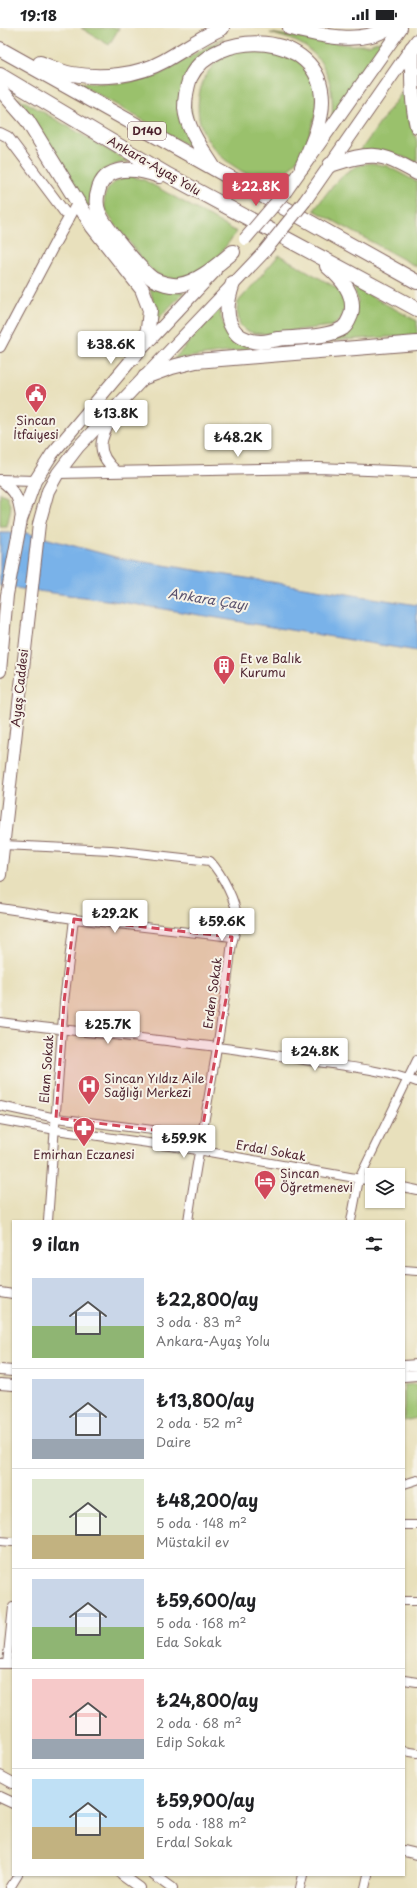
<!DOCTYPE html>
<html lang="tr">
<meta charset="utf-8">
<style>
:root{--surface:#fff;--page:#f2f2f2;--text:#202124;--muted:#757577;--line:#e0e0e0;--accent:#d1495b}
body{margin:0;font-family:"Playpen Sans",sans-serif;background:var(--page);color:var(--text);height:100vh;display:flex;flex-direction:column;font-size:15px;white-space:nowrap}
*{box-sizing:border-box;margin:0}
p{font-size:13px;color:var(--muted)}
.icon{flex:none;width:22px;height:22px;fill:none;stroke:currentColor;stroke-width:2;stroke-linecap:round;stroke-linejoin:round}
.map{position:relative;flex:1;overflow:hidden}
.sheet{position:absolute;left:12px;top:1192px;width:393px;height:656px;display:flex;flex-direction:column;background:var(--surface);border-radius:0px;box-shadow:0 1px 3px #0004}
.sheet>*{flex:none}
.fabs{position:absolute;left:365px;top:1140px;display:grid;gap:8px}
.fabs a{display:grid;place-items:center;width:40px;height:40px;border-radius:0px;background:var(--surface);box-shadow:0 1px 3px #0004;font-size:20px}
.price{position:absolute;translate:-50% -34px;padding:0 9px;border-radius:4px;background:#fff;color:#222;font-size:13px;line-height:26px;filter:drop-shadow(0 1px 2px #0008)}
.price::after{content:'';position:absolute;left:50%;top:24px;width:12px;height:9px;margin-left:-6px;background:inherit;clip-path:polygon(0 0,100% 0,50% 100%)}
.price.on{background:var(--accent);color:#fff}
ul{padding:0;list-style:none}
li{display:flex;align-items:center;gap:12px;height:100px;padding:0 20px}
li+li{border-top:1px solid var(--line)}
li span{display:grid;place-items:center;flex:none;width:112px;height:80px;border-radius:0px;color:#555}
li>.icon{margin-inline-start:auto}
span .icon{width:48px;height:48px;fill:#fffc;stroke-width:1}
li b{font-size:17px}
h2{display:flex;justify-content:space-between;align-items:center;height:48px;padding:0 20px;font-size:17px}
.status{display:flex;justify-content:space-between;align-items:center;height:28px;padding:0 20px;background:var(--surface);direction:ltr}
.status svg{height:11px;fill:currentColor}
.map>svg:first-child{display:block}
.green{fill:#9ac16c;stroke:#72704c}
.water{fill:#79b2e9;stroke:#62688a}
.lines{fill:none;stroke-linecap:round;stroke-linejoin:round}
.minor-casing{stroke:#81635e;stroke-width:10}
.tertiary-casing{stroke:#81635e;stroke-width:12}
.secondary-casing{stroke:#81635e;stroke-width:14}
.trunk-casing{stroke:#81635e;stroke-width:16}
.minor{stroke:#fff;stroke-width:8}
.tertiary{stroke:#fff;stroke-width:10}
.secondary{stroke:#fff;stroke-width:12}
.trunk{stroke:#fff;stroke-width:14}
.secondary-bridge-casing{stroke:#81635e;stroke-width:14;stroke-linecap:butt}
.secondary-bridge{stroke:#fff;stroke-width:12}
.marked{fill:#d1495b;fill-opacity:0.2;stroke:#d1495b;stroke-width:3;stroke-dasharray:8 5;stroke-linejoin:round}
.labels{text-anchor:middle;stroke-width:4;stroke-linejoin:round;paint-order:stroke}
.shield{fill:#f7f3e8;stroke:#7e5f64;stroke-width:1}
.shield-label{font-size:11px;font-weight:bold;fill:#4a1f2b}
.street-label{font-size:12px;fill:#4a1f2b;stroke:#f7f3e8}
.poi-label{font-size:12px;fill:#4a1f2b;stroke:#f7f3e8;text-anchor:start}
.water-label{font-size:13px;font-style:italic;fill:#5a526e;stroke:#f7f3e8}
</style>
<div class="status"><b>19:18</b><svg viewBox="0 0 49 12"><path d="M0 12V9h3v3zM5 12V6h3v6zM10 12V3h3v9zM15 12V0h3v12zM26 1h20v11H26zM47 4h2v5h-2z"/></svg></div>
<div class="map">
<svg width="417" height="1860" viewBox="0 0 417 1860">
<rect width="100%" height="100%" fill="#f7f3e8"/>
<filter id="ink" filterUnits="userSpaceOnUse"><feTurbulence type="fractalNoise" baseFrequency=".025" numOctaves="2"/><feDisplacementMap in="SourceGraphic" scale="8" xChannelSelector="R" yChannelSelector="G"/><feConvolveMatrix kernelMatrix="1 2 1 2 8 2 1 2 1" color-interpolation-filters="sRGB"/></filter>
<filter id="wash" filterUnits="userSpaceOnUse"><feTurbulence type="fractalNoise" baseFrequency=".012" numOctaves="4" result="noise"/><feDisplacementMap in="SourceGraphic" scale="16" xChannelSelector="R" yChannelSelector="G"/><feGaussianBlur stdDeviation="0.9" result="paint"/><feColorMatrix in="noise" values="0 0 0 0 0 0 0 0 0 0 0 0 0 0 0 0 0 1.4 0 .05"/><feComposite in="paint" operator="in"/></filter>
<g filter="url(#wash)">
<rect width="100%" height="100%" fill="#e8e0bc"/>
<g class="green">
<path d="M81 0H119L109 17Z"/>
<path d="M270 5 351 17H369L390 9 332 92C334 60 329 30 297 14 288 10 279 8 270 5Z"/>
<path d="M224 9 207 24 187 54 197 123 78 55H124L157 48Z"/>
<path d="M245 20 274 21 299 33 315 57 317 82 304 123 273 160C259 152 241 144 228 134 220 128 211 118 206 109 192 86 197 50 218 33 226 26 236 23 245 20Z"/>
<path d="M408 56 410 94 417 113V135C398 125 381 123 360 123Z"/>
<path d="M19 70 129 134C99 137 86 154 91 184Z"/>
<path d="M371 135 387 138 417 154V239L314 182C331 161 342 138 371 135Z"/>
<path d="M131 148 144 152 237 204C230 212 211 239 203 243 191 249 177 252 164 249 149 245 140 227 130 215 123 205 112 195 107 184 98 164 114 151 131 148Z"/>
<path d="M279 227 337 260C349 274 349 288 332 298L264 306 253 305 245 302 240 297 237 282 238 274Z"/>
<path d="M142 250 167 263 184 264 157 292 151 264Z"/>
<path d="M354 259 417 293V307L313 314 327 311 358 274Z"/>
<path d="M219 281C224 308 236 309 259 320L174 331Z"/>
<path d="M0 465 7 468 11 480 7 499H0Z"/>
<path d="M417 1356V1390L404 1393V1357Z"/>
</g>
<path class="water" d="M0 505H26L119 530 417 577V623L121 574 0 558Z"/>
</g>
<g filter="url(#ink)">
<g class="lines">
<g class="minor-casing">
<g id="minor">
<path d="M3 817 111 822 210 833C221 845 238 875 237 893 237 901 232 912 231 922 221 1013 201 1102 188 1193"/>
<path d="M0 880 74 891 232 909"/>
<path d="M0 994C103 1007 208 1015 310 1033 344 1038 385 1042 417 1054"/>
<path d="M0 1078 56 1090 201 1108"/>
<path d="M0 1092 56 1102 198 1122 372 1153"/>
<path d="M398 1158 417 1162"/>
<path d="M48 1193 64 974 74 891"/>
<path d="M351 1193 359 1151 417 1032"/>
<path d="M404 1242 417 1243"/>
<path d="M0 1264 13 1266"/>
<path d="M404 1456 417 1452"/>
<path d="M404 1497H417"/>
<path d="M0 1513 13 1514"/>
<path d="M404 1573H417"/>
<path d="M0 1636H13"/>
<path d="M7 1636 13 1579"/>
<path d="M404 1652 417 1654"/>
<path d="M404 1723 417 1725"/>
<path d="M10 1860 18 1847"/>
<path d="M300 1860 303 1847"/>
<path d="M365 1860 368 1847"/>
</g>
</g>
<g class="tertiary-casing">
<g id="tertiary">
<path d="M0 105 8 109 69 190"/>
<path d="M0 319 56 213 78 174"/>
<path d="M116 443C91 421 103 407 116 383"/>
<path d="M58 445 318 440 417 444"/>
<path d="M0 452C17 464 19 471 21 491"/>
<path d="M0 452 35 453"/>
<path d="M404 1338 417 1337"/>
<path d="M0 1342 13 1343"/>
<path d="M404 1348 417 1347"/>
<path d="M0 1356 13 1357"/>
<path d="M0 1748 13 1755"/>
<path d="M0 1769 13 1775"/>
<path d="M404 1823 417 1826"/>
<path d="M122 1847 140 1860"/>
<path d="M154 1847 172 1860"/>
</g>
</g>
<g class="secondary-casing">
<g id="secondary">
<path d="M286 163 401 0"/>
<path d="M305 173 417 12"/>
<path d="M0 643 7 567 21 492 35 453 52 426 132 331 215 243"/>
<path d="M0 847 39 496 48 463 58 445 78 419 264 224"/>
</g>
</g>
<g class="trunk-casing">
<g id="trunk">
<path d="M290 0C320 7 359 18 388 0"/>
<path d="M412 20C412 46 411 72 417 98"/>
<path d="M0 21 417 254"/>
<path d="M40 35C50 39 61 44 72 46 102 51 137 48 164 33 184 22 201 9 222 0"/>
<path d="M0 47 168 147 417 281"/>
<path d="M0 61 27 92 93 199 142 261 150 282 148 301 144 313 132 331"/>
<path d="M330 137C372 124 378 123 417 145"/>
<path d="M214 140C203 122 187 102 185 80 185 71 187 59 190 50 214 0 322 1 322 73 322 96 311 118 302 139"/>
<path d="M159 148C138 140 104 135 98 164 96 170 96 179 99 185 104 198 141 243 153 251 160 255 171 258 179 257 199 254 218 236 233 224"/>
<path d="M233 255C227 273 223 291 237 306 242 311 253 314 260 314 266 314 272 312 278 311 296 309 328 310 343 300 348 296 349 291 351 287 356 266 342 251 327 238"/>
<path d="M145 349 172 339 196 333 417 315"/>
</g>
</g>
<use href="#minor" class="minor"/>
<use href="#tertiary" class="tertiary"/>
<use href="#secondary" class="secondary"/>
<use href="#trunk" class="trunk"/>
<g class="secondary-bridge-casing">
<g id="secondary-bridge">
<path d="M245 211 286 163"/>
<path d="M264 224 305 173"/>
</g>
</g>
<use href="#secondary-bridge" class="secondary-bridge"/>
</g>
</g>
<path class="marked" d="M74 891 232 909 226 971 201 1108 56 1090 64 974Z"/>
<defs>
<g id="civic-pin" transform="scale(1.15)"><path d="M0 17L-7.5 6A9.5 9.5 0 1 1 7.5 6Z" fill="#d1495b" stroke="#f7f3e8"/><path d="M-.6-6.5H3V-4.5H.6V-3L4-1V1h2V6H-6V1h2V-1L-.6-3ZM-1.2 2.5V6h2.4V2.5Z" fill="#fff"/></g>
<g id="building-pin" transform="scale(1.15)"><path d="M0 17L-7.5 6A9.5 9.5 0 1 1 7.5 6Z" fill="#d1495b" stroke="#f7f3e8"/><path d="M-4-6H4V6H1V3H-1V6H-4ZM-2.5-4.3h1.7v1.8h-1.7ZM.8-4.3h1.7v1.8H.8ZM-2.5-1h1.7V.8h-1.7ZM.8-1h1.7V.8H.8Z" fill="#fff"/></g>
<g id="hospital-pin" transform="scale(1.15)"><path d="M0 17L-7.5 6A9.5 9.5 0 1 1 7.5 6Z" fill="#d1495b" stroke="#f7f3e8"/><path d="M-5-5h3v3.5h4V-5h3V5h-3V1.5h-4V5h-3Z" fill="#fff"/></g>
<g id="pharmacy-pin" transform="scale(1.15)"><path d="M0 17L-7.5 6A9.5 9.5 0 1 1 7.5 6Z" fill="#d1495b" stroke="#f7f3e8"/><path d="M-2-6h4v4h4v4h-4v4h-4v-4h-4v-4h4Z" fill="#fff"/></g>
<g id="hotel-pin" transform="scale(1.15)"><path d="M0 17L-7.5 6A9.5 9.5 0 1 1 7.5 6Z" fill="#d1495b" stroke="#f7f3e8"/><path d="M-6-4.5h1.5V1H6V5H4.5V3h-9V5H-6ZM-4 0a1.8 1.8 0 1 1 3.6 0ZM.5 0V-2.5h3Q6-2.5 6 0Z" fill="#fff"/></g>
</defs>
<g fill-rule="evenodd">
<use href="#civic-pin" x="36" y="366"/>
<use href="#building-pin" x="224" y="638"/>
<use href="#hospital-pin" x="89" y="1058"/>
<use href="#pharmacy-pin" x="84" y="1100"/>
<use href="#hotel-pin" x="265" y="1153"/>
</g>
<g class="labels">
<rect class="shield" x="128" y="94" width="38" height="18" rx="3"/>
<g class="shield-label">
<text x="147" y="107">D140</text>
</g>
<g class="street-label">
<text transform="translate(154 138) rotate(30)" y="4">Ankara-Ayaş Yolu</text>
<text transform="translate(20 660) rotate(-84)" y="4">Ayaş Caddesi</text>
<text transform="translate(213 965) rotate(-82)" y="4">Erden Sokak</text>
<text transform="translate(47 1041) rotate(-86)" y="4">Elam Sokak</text>
<text transform="translate(271 1123) rotate(10)" y="4">Erdal Sokak</text>
</g>
<g class="poi-label">
<text x="36" y="397" text-anchor="middle">Sincan<tspan x="36" dy="14">İtfaiyesi</tspan></text>
<text x="240" y="635">Et ve Balık<tspan x="240" dy="14">Kurumu</tspan></text>
<text x="104" y="1055">Sincan Yıldız Aile<tspan x="104" dy="14">Sağlığı Merkezi</tspan></text>
<text x="84" y="1131" text-anchor="middle">Emirhan Eczanesi</text>
<text x="280" y="1150">Sincan<tspan x="280" dy="14">Öğretmenevi</tspan></text>
</g>
<g class="water-label">
<text transform="translate(208 571) rotate(9)" y="5">Ankara Çayı</text>
</g>
</g>
</svg>
<div class="fabs">
<a><svg class="icon" aria-label="layers" viewBox="0 0 24 24"><path d="M12 4l9 5-9 5-9-5zM3 14l9 5 9-5"/></svg></a>
</div>
<b class="price on" style="left:256px;top:179px">₺22.8K</b>
<b class="price" style="left:111px;top:337px">₺38.6K</b>
<b class="price" style="left:116px;top:406px">₺13.8K</b>
<b class="price" style="left:238px;top:430px">₺48.2K</b>
<b class="price" style="left:115px;top:906px">₺29.2K</b>
<b class="price" style="left:222px;top:914px">₺59.6K</b>
<b class="price" style="left:108px;top:1017px">₺25.7K</b>
<b class="price" style="left:315px;top:1044px">₺24.8K</b>
<b class="price" style="left:184px;top:1131px">₺59.9K</b>
<section class="sheet">
<h2>9 ilan<svg class="icon" aria-label="filters" viewBox="0 0 24 24"><path d="M4 7h16M4 17h16"/><circle cx="9" cy="7" r="2"/><circle cx="15" cy="17" r="2"/></svg></h2>
<ul>
<li><span style="background:linear-gradient(#c9d6e8 60%,#8fb573 0)"><svg class="icon" aria-label="home" viewBox="0 0 24 24"><path d="M3 11l9-7 9 7M6 9v11h12V9"/></svg></span><div><b>₺22,800/ay</b><p>3 oda · 83 m²</p><p>Ankara-Ayaş Yolu</p></div></li>
<li><span style="background:linear-gradient(#c9d6e8 75%,#9aa5b1 0)"><svg class="icon" aria-label="home" viewBox="0 0 24 24"><path d="M3 11l9-7 9 7M6 9v11h12V9"/></svg></span><div><b>₺13,800/ay</b><p>2 oda · 52 m²</p><p>Daire</p></div></li>
<li><span style="background:linear-gradient(#dfe7d0 70%,#c2b280 0)"><svg class="icon" aria-label="home" viewBox="0 0 24 24"><path d="M3 11l9-7 9 7M6 9v11h12V9"/></svg></span><div><b>₺48,200/ay</b><p>5 oda · 148 m²</p><p>Müstakil ev</p></div></li>
<li><span style="background:linear-gradient(#c9d6e8 60%,#8fb573 0)"><svg class="icon" aria-label="home" viewBox="0 0 24 24"><path d="M3 11l9-7 9 7M6 9v11h12V9"/></svg></span><div><b>₺59,600/ay</b><p>5 oda · 168 m²</p><p>Eda Sokak</p></div></li>
<li><span style="background:linear-gradient(#f6c9c9 75%,#9aa5b1 0)"><svg class="icon" aria-label="home" viewBox="0 0 24 24"><path d="M3 11l9-7 9 7M6 9v11h12V9"/></svg></span><div><b>₺24,800/ay</b><p>2 oda · 68 m²</p><p>Edip Sokak</p></div></li>
<li><span style="background:linear-gradient(#bfe0f5 60%,#c2b280 0)"><svg class="icon" aria-label="home" viewBox="0 0 24 24"><path d="M3 11l9-7 9 7M6 9v11h12V9"/></svg></span><div><b>₺59,900/ay</b><p>5 oda · 188 m²</p><p>Erdal Sokak</p></div></li>
</ul>
</section>
</div>
